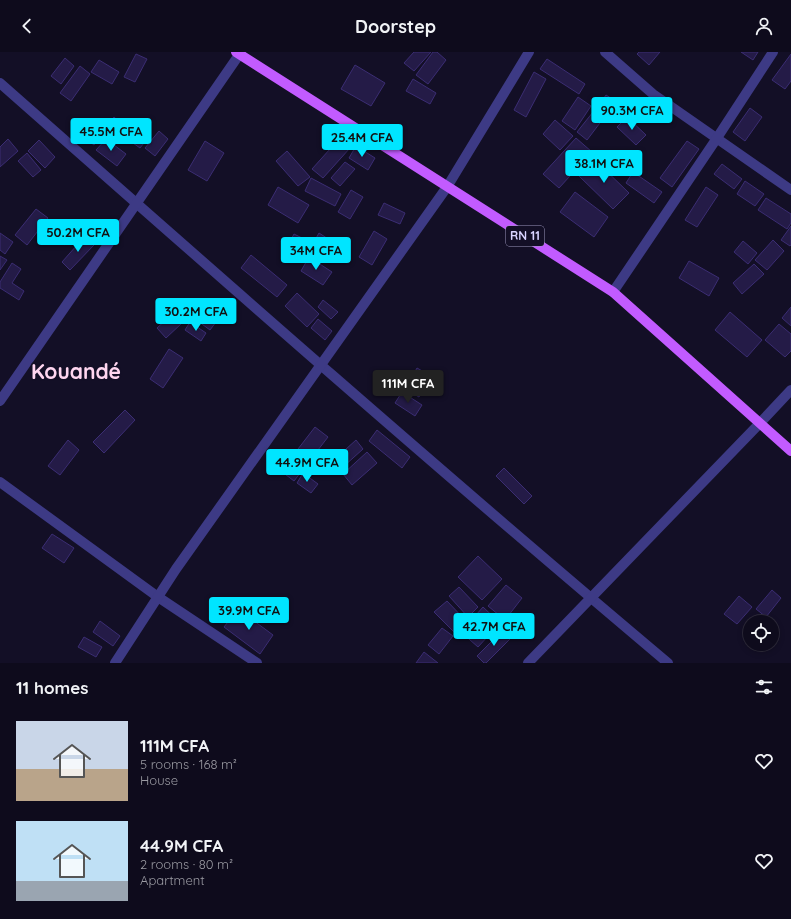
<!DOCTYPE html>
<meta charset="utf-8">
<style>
:root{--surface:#0e0b1c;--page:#1c1929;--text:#f1f3f6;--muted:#9b9ba3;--line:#2e2b3b;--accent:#00e5ff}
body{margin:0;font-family:Quicksand,sans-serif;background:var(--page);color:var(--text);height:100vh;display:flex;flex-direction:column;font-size:15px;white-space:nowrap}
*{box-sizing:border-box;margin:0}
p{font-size:13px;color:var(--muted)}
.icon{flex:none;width:22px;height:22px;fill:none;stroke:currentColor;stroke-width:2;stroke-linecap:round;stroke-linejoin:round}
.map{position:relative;height:611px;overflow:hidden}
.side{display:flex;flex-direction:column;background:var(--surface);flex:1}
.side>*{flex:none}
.controls{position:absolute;left:743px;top:563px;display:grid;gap:8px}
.controls a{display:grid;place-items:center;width:36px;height:36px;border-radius:50%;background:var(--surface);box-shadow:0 2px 6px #0003,0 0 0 1px var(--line);font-size:20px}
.price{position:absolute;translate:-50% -34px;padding:0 9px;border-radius:4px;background:var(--accent);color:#111;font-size:13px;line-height:26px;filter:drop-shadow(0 1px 2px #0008)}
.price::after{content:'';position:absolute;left:50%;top:24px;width:12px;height:9px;margin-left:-6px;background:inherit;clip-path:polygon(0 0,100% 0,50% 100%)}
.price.active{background:#222;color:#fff}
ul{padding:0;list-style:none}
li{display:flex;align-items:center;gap:12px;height:100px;padding:0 16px}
li span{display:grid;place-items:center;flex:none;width:112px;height:80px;border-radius:0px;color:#555}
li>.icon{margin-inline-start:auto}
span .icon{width:48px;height:48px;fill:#fffc;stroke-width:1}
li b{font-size:17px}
h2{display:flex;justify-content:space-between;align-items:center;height:48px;padding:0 16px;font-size:17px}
header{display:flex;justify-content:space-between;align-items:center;height:52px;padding:0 16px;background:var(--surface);font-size:18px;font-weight:700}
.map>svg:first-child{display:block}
.building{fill:#241b47;stroke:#3b2d73}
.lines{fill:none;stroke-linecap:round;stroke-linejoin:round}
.minor{stroke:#3d3a85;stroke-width:10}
.major{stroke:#c25bff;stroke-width:10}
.labels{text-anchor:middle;stroke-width:3.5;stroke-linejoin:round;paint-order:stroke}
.shield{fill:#130f26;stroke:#9e99be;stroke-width:1}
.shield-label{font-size:12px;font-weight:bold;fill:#d9d4ff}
.town-label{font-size:21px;font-weight:bold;fill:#ffd6f0;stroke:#130f26}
</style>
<header><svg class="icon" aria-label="back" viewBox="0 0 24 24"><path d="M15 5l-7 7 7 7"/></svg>Doorstep<svg class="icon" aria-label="person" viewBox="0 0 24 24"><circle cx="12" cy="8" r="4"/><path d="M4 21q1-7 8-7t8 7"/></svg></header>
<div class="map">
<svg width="791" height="611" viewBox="0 0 791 611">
<rect width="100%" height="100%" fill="#130f26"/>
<g class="building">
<path d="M414 0H431L414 19 404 11Z"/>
<path d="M433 0H437L446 8 428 32 416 23Z"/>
<path d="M639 0H660L649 13 637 2Z"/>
<path d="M741 0H758L753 8Z"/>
<path d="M136 2 147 7 135 30 124 25Z"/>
<path d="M791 2V29L785 37 772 28Z"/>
<path d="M65 6 74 14 61 32 51 24Z"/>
<path d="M547 7 585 32 579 42 540 17Z"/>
<path d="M99 8 119 20 112 32 91 20Z"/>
<path d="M355 13 385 31 371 54 341 37Z"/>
<path d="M80 14 90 22 71 49 60 41Z"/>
<path d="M534 20 546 27 526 65 514 58Z"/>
<path d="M413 27 436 41 430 52 406 39Z"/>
<path d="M606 43 617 50 610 59 600 52Z"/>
<path d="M578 45 591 54 575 78 562 69Z"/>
<path d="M597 55 606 63 587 88 577 80Z"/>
<path d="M750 56 762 65 745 89 733 80Z"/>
<path d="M114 65 124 74 114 87 103 78Z"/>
<path d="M627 65 646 83 636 93 617 75Z"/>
<path d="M555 68 573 84 560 98 543 82Z"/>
<path d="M137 72 151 82 140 96 126 86Z"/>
<path d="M86 73 100 84 94 93 79 82Z"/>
<path d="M159 79 168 87 155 104 145 96Z"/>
<path d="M576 86 592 100 559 136 543 122Z"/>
<path d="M8 87 18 99 0 115V95Z"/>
<path d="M106 87 126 102 117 114 96 98Z"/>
<path d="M339 87 350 96 323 126 312 117Z"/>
<path d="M39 88 55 105 45 116 28 99Z"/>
<path d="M205 89 224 101 207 129 188 118Z"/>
<path d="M687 89 699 97 672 135 660 126Z"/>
<path d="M356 94 375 106 368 118 349 106Z"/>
<path d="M287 99 310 125 298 134 276 109Z"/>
<path d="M27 101 41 118 33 125 18 109Z"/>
<path d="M595 108 629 141 613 157 579 124Z"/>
<path d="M345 110 355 117 340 134 331 126Z"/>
<path d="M722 112 742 127 734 137 714 122Z"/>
<path d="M633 120 662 140 654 151 626 131Z"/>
<path d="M311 126 341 142 335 154 305 139Z"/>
<path d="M745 129 764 142 755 154 737 142Z"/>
<path d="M278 135 309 153 298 171 268 153Z"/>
<path d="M706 135 718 143 697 175 685 168Z"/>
<path d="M351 138 363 145 350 167 338 160Z"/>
<path d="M575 140 608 165 594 185 560 160Z"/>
<path d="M766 146 791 162V171L787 177 758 158Z"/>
<path d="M384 151 405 161 400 172 378 163Z"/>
<path d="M36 157 48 166 27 193 15 183Z"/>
<path d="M72 169 81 179 64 193 55 183Z"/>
<path d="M791 174V193L790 194 781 188Z"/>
<path d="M374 179 387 187 372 213 359 205Z"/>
<path d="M0 181 13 190 5 202 0 198Z"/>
<path d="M319 181 342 196 336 204 314 190Z"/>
<path d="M294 182 310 190 304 201 288 193Z"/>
<path d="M85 184 94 193 70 218 62 210Z"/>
<path d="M773 188 784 199 767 218 755 208Z"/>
<path d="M743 189 757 201 748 212 734 200Z"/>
<path d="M251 203 287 233 277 245 241 216Z"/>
<path d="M0 204 7 208 0 218Z"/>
<path d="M309 205 332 220 323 233 301 219Z"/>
<path d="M689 209 719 226 709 244 679 226Z"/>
<path d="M12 211 21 217 12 231 24 239 19 248 0 236V230Z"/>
<path d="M754 212 764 222 742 242 733 231Z"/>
<path d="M297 241 319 262 307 275 285 254Z"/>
<path d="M189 247 198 256 166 286 157 276Z"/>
<path d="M323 248 338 260 331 267 318 255Z"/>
<path d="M791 255V274L782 266Z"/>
<path d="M202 259 216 270 210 278 195 267Z"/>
<path d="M730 260 762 288 747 305 715 278Z"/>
<path d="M318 267 332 279 325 288 311 276Z"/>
<path d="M190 270 206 281 201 289 185 278Z"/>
<path d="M779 272 791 282V299L785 305 765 288Z"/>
<path d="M169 297 183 306 163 336 150 327Z"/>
<path d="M417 316 431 324 419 345 405 337Z"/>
<path d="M402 340 422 353 415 364 395 351Z"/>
<path d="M125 358 135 368 104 401 93 390Z"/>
<path d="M315 375 328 385 294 429 281 419Z"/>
<path d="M377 378 410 405 402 416 369 389Z"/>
<path d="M68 388 79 398 60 423 48 414Z"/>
<path d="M356 388 363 397 343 415 335 407Z"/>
<path d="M367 400 377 411 352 433 343 422Z"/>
<path d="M504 416 532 444 524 452 496 424Z"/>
<path d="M303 421 318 432 311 441 297 431Z"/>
<path d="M52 482 74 496 64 511 42 496Z"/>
<path d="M478 504 502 527 482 548 458 525Z"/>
<path d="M506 533 522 546 505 568 488 554Z"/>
<path d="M459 535 478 555 468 565 449 544Z"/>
<path d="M772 538 781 546 766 565 756 557Z"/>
<path d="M739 544 752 555 737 572 724 562Z"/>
<path d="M447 549 466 569 454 580 434 560Z"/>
<path d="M483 555 500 571 478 595 461 580Z"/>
<path d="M238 557 273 583 260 602 224 575Z"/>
<path d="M100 569 120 584 113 594 93 580Z"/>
<path d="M442 576 453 584 439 602 428 593Z"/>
<path d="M503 578 511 586 486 611H484L477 604Z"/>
<path d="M84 585 102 595 96 605 78 595Z"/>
<path d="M424 600 438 611H416Z"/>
</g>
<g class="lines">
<g class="minor">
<path d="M605 0 653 42 791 138"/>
<path d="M0 31C221 226 442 421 668 611"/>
<path d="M613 240 717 86 773 0"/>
<path d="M0 349 241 0"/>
<path d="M0 430 158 545 257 611"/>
<path d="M115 611 176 517 447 135 529 0"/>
<path d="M528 611 760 371 791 338"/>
</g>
<path class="major" d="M236 0 613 240 791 399"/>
</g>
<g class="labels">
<rect class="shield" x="506" y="174" width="38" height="20" rx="3"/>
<g class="shield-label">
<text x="525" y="188">RN 11</text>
</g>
<g class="town-label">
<text x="76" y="327">Kouandé</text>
</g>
</g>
</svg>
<div class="controls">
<a><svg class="icon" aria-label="locate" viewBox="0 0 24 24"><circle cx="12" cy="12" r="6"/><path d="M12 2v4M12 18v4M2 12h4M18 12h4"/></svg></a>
</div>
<b class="price" style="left:632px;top:79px">90.3M CFA</b>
<b class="price" style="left:111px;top:100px">45.5M CFA</b>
<b class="price" style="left:362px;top:106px">25.4M CFA</b>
<b class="price" style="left:604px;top:132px">38.1M CFA</b>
<b class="price" style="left:78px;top:201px">50.2M CFA</b>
<b class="price" style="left:316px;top:219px">34M CFA</b>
<b class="price" style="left:196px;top:280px">30.2M CFA</b>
<b class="price active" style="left:408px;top:352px">111M CFA</b>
<b class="price" style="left:307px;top:431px">44.9M CFA</b>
<b class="price" style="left:249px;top:579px">39.9M CFA</b>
<b class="price" style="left:494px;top:595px">42.7M CFA</b>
</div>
<section class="side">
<h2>11 homes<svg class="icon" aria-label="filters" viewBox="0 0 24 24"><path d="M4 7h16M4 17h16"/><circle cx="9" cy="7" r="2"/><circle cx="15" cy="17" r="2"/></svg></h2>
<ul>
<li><span style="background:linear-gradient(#c9d6e8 60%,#b9a48a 0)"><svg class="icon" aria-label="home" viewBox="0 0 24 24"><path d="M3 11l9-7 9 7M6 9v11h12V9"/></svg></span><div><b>111M CFA</b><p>5 rooms · 168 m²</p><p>House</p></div><svg class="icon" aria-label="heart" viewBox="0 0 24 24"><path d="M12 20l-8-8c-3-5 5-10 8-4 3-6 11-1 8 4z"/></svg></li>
<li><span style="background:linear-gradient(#bfe0f5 75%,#9aa5b1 0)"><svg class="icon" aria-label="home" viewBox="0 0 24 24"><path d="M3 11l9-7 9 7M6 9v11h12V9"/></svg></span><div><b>44.9M CFA</b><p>2 rooms · 80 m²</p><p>Apartment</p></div><svg class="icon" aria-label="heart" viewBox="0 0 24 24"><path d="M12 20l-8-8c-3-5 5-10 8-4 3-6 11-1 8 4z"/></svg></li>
</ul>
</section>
